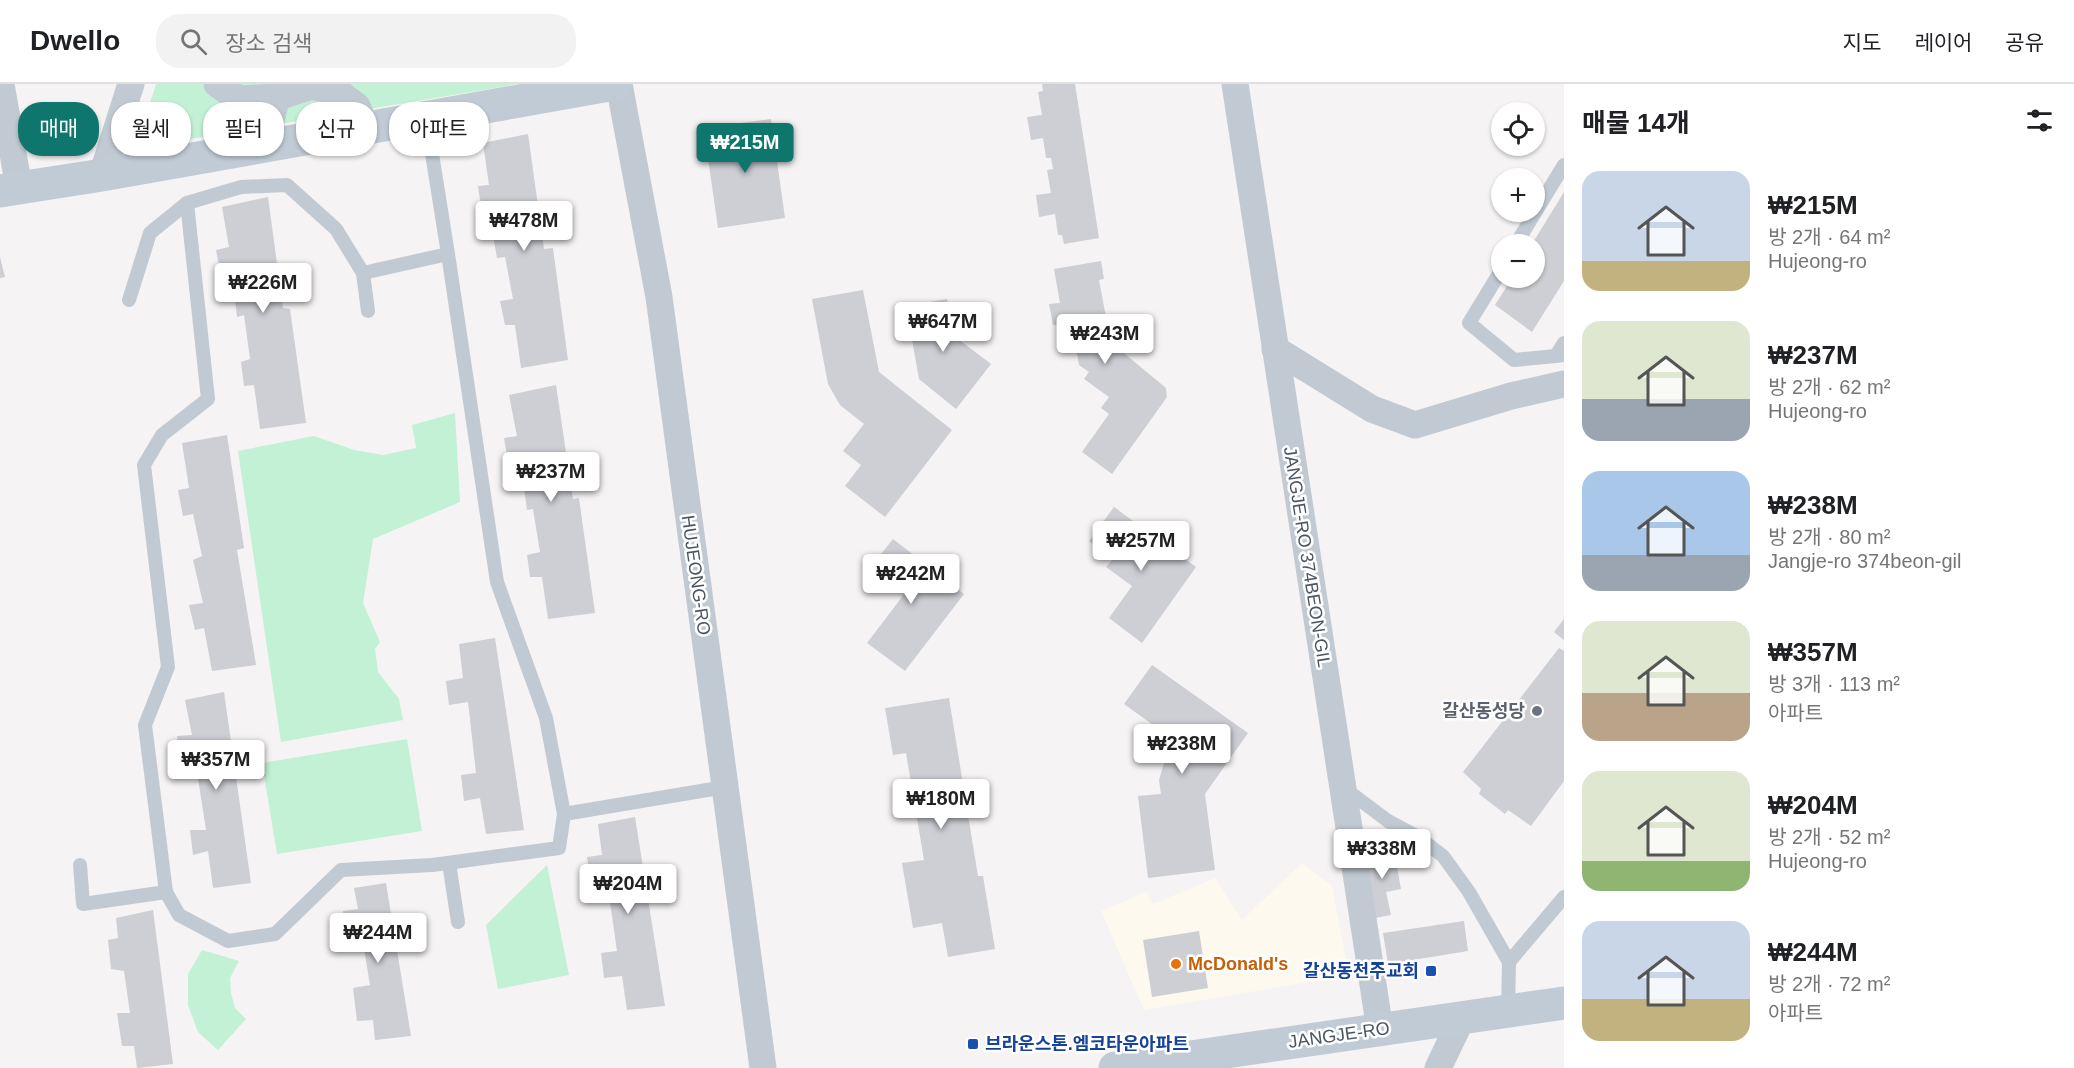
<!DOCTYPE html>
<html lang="ko">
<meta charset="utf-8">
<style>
:root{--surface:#fff;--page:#f2f2f2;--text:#202124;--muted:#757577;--line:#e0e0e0;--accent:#0f766e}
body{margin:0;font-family:Helvetica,"Noto Sans KR",sans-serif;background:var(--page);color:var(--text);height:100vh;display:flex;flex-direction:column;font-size:22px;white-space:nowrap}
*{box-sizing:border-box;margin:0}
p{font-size:20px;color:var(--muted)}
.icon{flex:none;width:33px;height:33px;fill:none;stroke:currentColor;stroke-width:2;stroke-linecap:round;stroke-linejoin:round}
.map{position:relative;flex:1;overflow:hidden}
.details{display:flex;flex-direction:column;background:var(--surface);width:510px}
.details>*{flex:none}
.guide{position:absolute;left:18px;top:18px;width:570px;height:54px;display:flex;gap:12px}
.tools{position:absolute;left:1491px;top:18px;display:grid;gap:12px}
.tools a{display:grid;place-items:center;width:54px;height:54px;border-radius:50%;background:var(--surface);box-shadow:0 2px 4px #0004;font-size:30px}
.price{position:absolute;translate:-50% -51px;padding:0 14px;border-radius:6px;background:#fff;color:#222;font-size:20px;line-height:39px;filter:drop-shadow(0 2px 3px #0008)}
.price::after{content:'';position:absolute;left:50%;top:36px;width:18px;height:14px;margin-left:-9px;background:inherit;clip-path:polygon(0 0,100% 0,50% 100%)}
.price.selected{background:var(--accent);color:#fff}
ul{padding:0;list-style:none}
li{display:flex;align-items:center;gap:18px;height:150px;padding:0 18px}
li span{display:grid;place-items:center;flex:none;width:168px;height:120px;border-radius:18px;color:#555}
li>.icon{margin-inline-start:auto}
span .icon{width:72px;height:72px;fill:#fffc;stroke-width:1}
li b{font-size:26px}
h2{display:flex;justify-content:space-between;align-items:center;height:72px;padding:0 18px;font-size:26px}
.tag{padding:0 21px;border-radius:24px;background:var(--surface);box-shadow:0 2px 4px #0004;font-size:21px;line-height:54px}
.tag.selected{background:var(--accent);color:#fff}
header{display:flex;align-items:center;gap:36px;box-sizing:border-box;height:84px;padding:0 30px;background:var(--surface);border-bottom:2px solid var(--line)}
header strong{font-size:28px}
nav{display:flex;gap:33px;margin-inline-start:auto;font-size:21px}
.search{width:420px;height:54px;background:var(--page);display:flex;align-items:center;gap:15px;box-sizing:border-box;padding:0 21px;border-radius:24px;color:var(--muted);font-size:22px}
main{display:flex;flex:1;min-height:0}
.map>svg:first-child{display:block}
.commercial{fill:#fdf9ef}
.green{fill:#c3f1d5}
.building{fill:#cdcfd5}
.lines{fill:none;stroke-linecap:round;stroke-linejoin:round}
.lane{stroke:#c1cad2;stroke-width:14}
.street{stroke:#c1cad2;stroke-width:27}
.secondary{stroke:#c1cbd6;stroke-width:33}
.worship-dot{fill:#6b7280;stroke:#fff;stroke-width:2}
.food-dot{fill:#e8710a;stroke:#fff;stroke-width:2}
.transit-dot{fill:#1a4fb4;stroke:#fff;stroke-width:2}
.labels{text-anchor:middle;stroke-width:5;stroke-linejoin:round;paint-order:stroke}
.street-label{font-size:18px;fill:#4a5661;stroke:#fff}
.worship-label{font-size:18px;font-weight:bold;fill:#5b616d;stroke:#fff;text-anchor:end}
.food-label{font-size:18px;font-weight:bold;fill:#c56008;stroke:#fff;text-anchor:start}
.transit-label{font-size:18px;font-weight:bold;fill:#164399;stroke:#fff;text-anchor:end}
</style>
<header>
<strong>Dwello</strong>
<div class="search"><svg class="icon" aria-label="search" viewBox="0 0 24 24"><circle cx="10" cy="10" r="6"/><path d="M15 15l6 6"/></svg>장소 검색</div>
<nav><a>지도</a><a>레이어</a><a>공유</a></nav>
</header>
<main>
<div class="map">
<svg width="1564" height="984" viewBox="0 0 1564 984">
<rect width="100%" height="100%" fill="#f5f3f3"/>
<path class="commercial" d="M1302 779 1332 802 1349 891 1144 926 1101 827 1146 808 1153 820 1215 794 1242 836Z"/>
<g class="green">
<path d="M156 0H519L136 64Z"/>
<path d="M455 329 460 418 373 455 363 519 380 558 375 565 378 588 399 615 403 636 281 658 238 367 314 352 354 366 383 371 416 364 412 341Z"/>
<path d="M407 655 422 747 277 770 262 679Z"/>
<path d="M547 781 569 891 498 905 486 841Z"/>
<path d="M202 866 239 877 230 894 231 909 235 924 246 935 218 966 198 948 188 921V890Z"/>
</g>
<g class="building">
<path d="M1042 0H1075L1099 154 1064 160 1062 151H1058L1055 130 1039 133 1036 111 1051 109 1047 86 1053 85 1051 74H1046L1043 54 1031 56 1027 33 1042 31 1038 8 1043 7Z"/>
<path d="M771 35 785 134 718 144 706 60 725 41Z"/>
<path d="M528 50 544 165 553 164 568 276 521 284 515 241H505L500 217 513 215 505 173 497 174 489 128 482 129 478 102 489 101 483 59Z"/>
<path d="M1564 108V197L1532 248 1495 221 1512 194H1534V160H1532Z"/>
<path d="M268 113 283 224 290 225 306 339 260 345 254 301 244 302 241 278 250 275 244 231 237 233 232 189 221 192 216 166 229 163 222 123Z"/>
<path d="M0 173 5 193 0 194Z"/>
<path d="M1101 177 1104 195 1099 196 1109 249 1112 248 1114 261 1166 304 1167 313 1112 390 1082 368 1109 330 1101 324 1109 313 1084 295 1089 288 1079 281 1077 269H1073L1071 259 1067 260 1064 240 1053 241 1049 220 1060 219 1054 185Z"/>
<path d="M863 206 879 288 952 346 885 433 845 402 861 381 843 367 864 340 840 321 828 300 812 215Z"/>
<path d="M947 215 954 252 991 280 956 325 919 295 906 222Z"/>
<path d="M556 301 573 415 579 414 595 529 548 535 542 493H530L527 471 540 468 533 425 527 426 521 381 509 383 504 354 517 352 509 311Z"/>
<path d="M227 351 244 464 237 466 256 581 212 587 204 544 195 546 189 521 203 519 193 476 202 472 193 430 183 432 178 406 189 404 182 359Z"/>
<path d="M1114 423 1196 483 1142 559 1109 534 1132 502 1106 483 1113 475 1089 457Z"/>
<path d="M893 455 964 510 905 587 867 559 905 509 871 483Z"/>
<path d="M1564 535V556L1554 548Z"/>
<path d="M495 554 524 746 486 750 480 714 464 717 461 691 476 689 468 618 449 621 446 597 463 594 459 560Z"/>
<path d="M1559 564 1564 567V697L1531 742 1508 726 1505 730 1479 710 1481 705 1463 688Z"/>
<path d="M1152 581 1248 649 1205 710 1215 786 1148 794 1138 712 1161 710 1159 696 1164 679 1178 659 1124 620Z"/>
<path d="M224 608 251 799 213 804 208 767 193 771 190 746H206L195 675 179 676 177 652 192 651 185 616Z"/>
<path d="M949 614 978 792H983L995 865 948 873 942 839 913 844 902 779 924 776 906 669 893 671 885 624Z"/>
<path d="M635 733 665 922 627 926 622 892 604 894 601 869 617 867 607 797 591 799 587 773 602 771 598 740Z"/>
<path d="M1394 766 1401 805 1386 808 1391 831 1375 834 1363 772Z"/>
<path d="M386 799 411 952 375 956 373 936 357 937 353 904 370 901 363 859H348L343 827 358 825 354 804Z"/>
<path d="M153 826 173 980 137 984 134 962H122L117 929H130L124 887 111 885 108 856 118 854 116 834Z"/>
<path d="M1464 837 1468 867 1388 880 1383 849Z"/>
<path d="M1199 847 1208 904 1152 913 1143 856Z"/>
</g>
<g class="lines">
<g class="lane">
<path d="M426 32 448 170 363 189 336 145 287 101 241 103 187 119 208 315 162 351 144 381 168 583 145 641 166 808 179 831 228 857 275 850 341 786 432 781 559 764 564 730 725 703"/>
<path d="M1516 160 1564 81"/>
<path d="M448 170 497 498 546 634 564 730"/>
<path d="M1502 185 1469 239 1514 276 1556 272"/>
<path d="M363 189 368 227"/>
<path d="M129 216 150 149 187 119"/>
<path d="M1564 259 1556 272 1564 271"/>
<path d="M1344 704 1388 737 1418 753 1443 772 1469 808 1509 878"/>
<path d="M449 779 458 838"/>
<path d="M80 781 83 820 166 808"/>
<path d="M1508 927 1509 878 1564 813"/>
</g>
<g class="street">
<path d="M1 0 19 104"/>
<path d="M217 0 239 15 277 13 284 0"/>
<path d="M619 0 659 213 763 984"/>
<path d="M1235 0 1380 946"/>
<path d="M264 62 277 13 312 2 338 8 357 22 366 43"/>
<path d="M102 91 131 0"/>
<path d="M1275 265 1372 325 1415 341 1511 312 1564 300"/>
<path d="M1438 984 1462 934"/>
</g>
<g class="secondary">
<path d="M0 107 102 91 615 0"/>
<path d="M1115 984 1564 919"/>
</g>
</g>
<circle class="worship-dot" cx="1537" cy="627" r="6"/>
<circle class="food-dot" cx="1176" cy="880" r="6"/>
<g class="transit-dot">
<rect x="1425" y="881" width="12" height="12" rx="3"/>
<rect x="967" y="954" width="12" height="12" rx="3"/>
</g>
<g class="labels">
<g class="street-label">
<text transform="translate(1307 473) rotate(81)" y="6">JANGJE-RO 374BEON-GIL</text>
<text transform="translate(696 491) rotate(82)" y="6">HUJEONG-RO</text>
<text transform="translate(1339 951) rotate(-8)" y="6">JANGJE-RO</text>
</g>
<g class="worship-label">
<text x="1525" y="633">갈산동성당</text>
</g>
<g class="food-label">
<text x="1188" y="886">McDonald's</text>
</g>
<g class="transit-label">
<text x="1419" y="893">갈산동천주교회</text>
<text x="985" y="966" text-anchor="start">브라운스톤.엠코타운아파트</text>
</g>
</g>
</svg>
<div class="tools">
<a><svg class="icon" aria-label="locate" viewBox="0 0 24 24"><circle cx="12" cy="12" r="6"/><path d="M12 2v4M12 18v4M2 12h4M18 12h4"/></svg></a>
<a>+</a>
<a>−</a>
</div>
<b class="price selected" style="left:745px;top:90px">₩215M</b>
<b class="price" style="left:524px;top:168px">₩478M</b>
<b class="price" style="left:263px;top:230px">₩226M</b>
<b class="price" style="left:943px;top:269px">₩647M</b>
<b class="price" style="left:1105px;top:281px">₩243M</b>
<b class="price" style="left:551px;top:419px">₩237M</b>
<b class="price" style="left:1141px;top:488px">₩257M</b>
<b class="price" style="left:911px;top:521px">₩242M</b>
<b class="price" style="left:1182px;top:691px">₩238M</b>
<b class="price" style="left:216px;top:707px">₩357M</b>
<b class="price" style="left:941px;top:746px">₩180M</b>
<b class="price" style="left:1382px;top:796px">₩338M</b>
<b class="price" style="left:628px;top:831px">₩204M</b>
<b class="price" style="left:378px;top:880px">₩244M</b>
<div class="guide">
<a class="tag selected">매매</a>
<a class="tag">월세</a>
<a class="tag">필터</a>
<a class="tag">신규</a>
<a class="tag">아파트</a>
</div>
</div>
<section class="details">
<h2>매물 14개<svg class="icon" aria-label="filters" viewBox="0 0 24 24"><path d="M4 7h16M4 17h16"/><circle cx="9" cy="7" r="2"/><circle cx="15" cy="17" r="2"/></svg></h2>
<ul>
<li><span style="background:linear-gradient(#c9d6e8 75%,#c2b280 0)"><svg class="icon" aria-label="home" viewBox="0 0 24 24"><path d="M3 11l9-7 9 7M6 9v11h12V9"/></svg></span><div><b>₩215M</b><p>방 2개 · 64 m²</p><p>Hujeong-ro</p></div></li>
<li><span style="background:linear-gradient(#dfe7d0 65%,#9aa5b1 0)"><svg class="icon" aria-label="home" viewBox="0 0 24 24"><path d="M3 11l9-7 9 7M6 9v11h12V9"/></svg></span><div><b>₩237M</b><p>방 2개 · 62 m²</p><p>Hujeong-ro</p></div></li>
<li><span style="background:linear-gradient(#a9c7e8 70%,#9aa5b1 0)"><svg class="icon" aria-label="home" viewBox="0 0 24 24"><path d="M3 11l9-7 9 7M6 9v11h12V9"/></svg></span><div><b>₩238M</b><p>방 2개 · 80 m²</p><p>Jangje-ro 374beon-gil</p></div></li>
<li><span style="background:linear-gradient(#dfe7d0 60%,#b9a48a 0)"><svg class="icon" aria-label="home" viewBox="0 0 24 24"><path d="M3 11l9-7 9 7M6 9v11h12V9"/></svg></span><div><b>₩357M</b><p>방 3개 · 113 m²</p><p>아파트</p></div></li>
<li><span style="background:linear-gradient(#dfe7d0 75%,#8fb573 0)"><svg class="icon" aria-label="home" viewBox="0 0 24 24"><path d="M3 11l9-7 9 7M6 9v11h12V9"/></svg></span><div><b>₩204M</b><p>방 2개 · 52 m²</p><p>Hujeong-ro</p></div></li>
<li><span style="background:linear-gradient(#c9d6e8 65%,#c2b280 0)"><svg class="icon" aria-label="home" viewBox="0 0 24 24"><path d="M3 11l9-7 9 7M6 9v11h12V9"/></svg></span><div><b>₩244M</b><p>방 2개 · 72 m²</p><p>아파트</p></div></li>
</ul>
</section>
</main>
